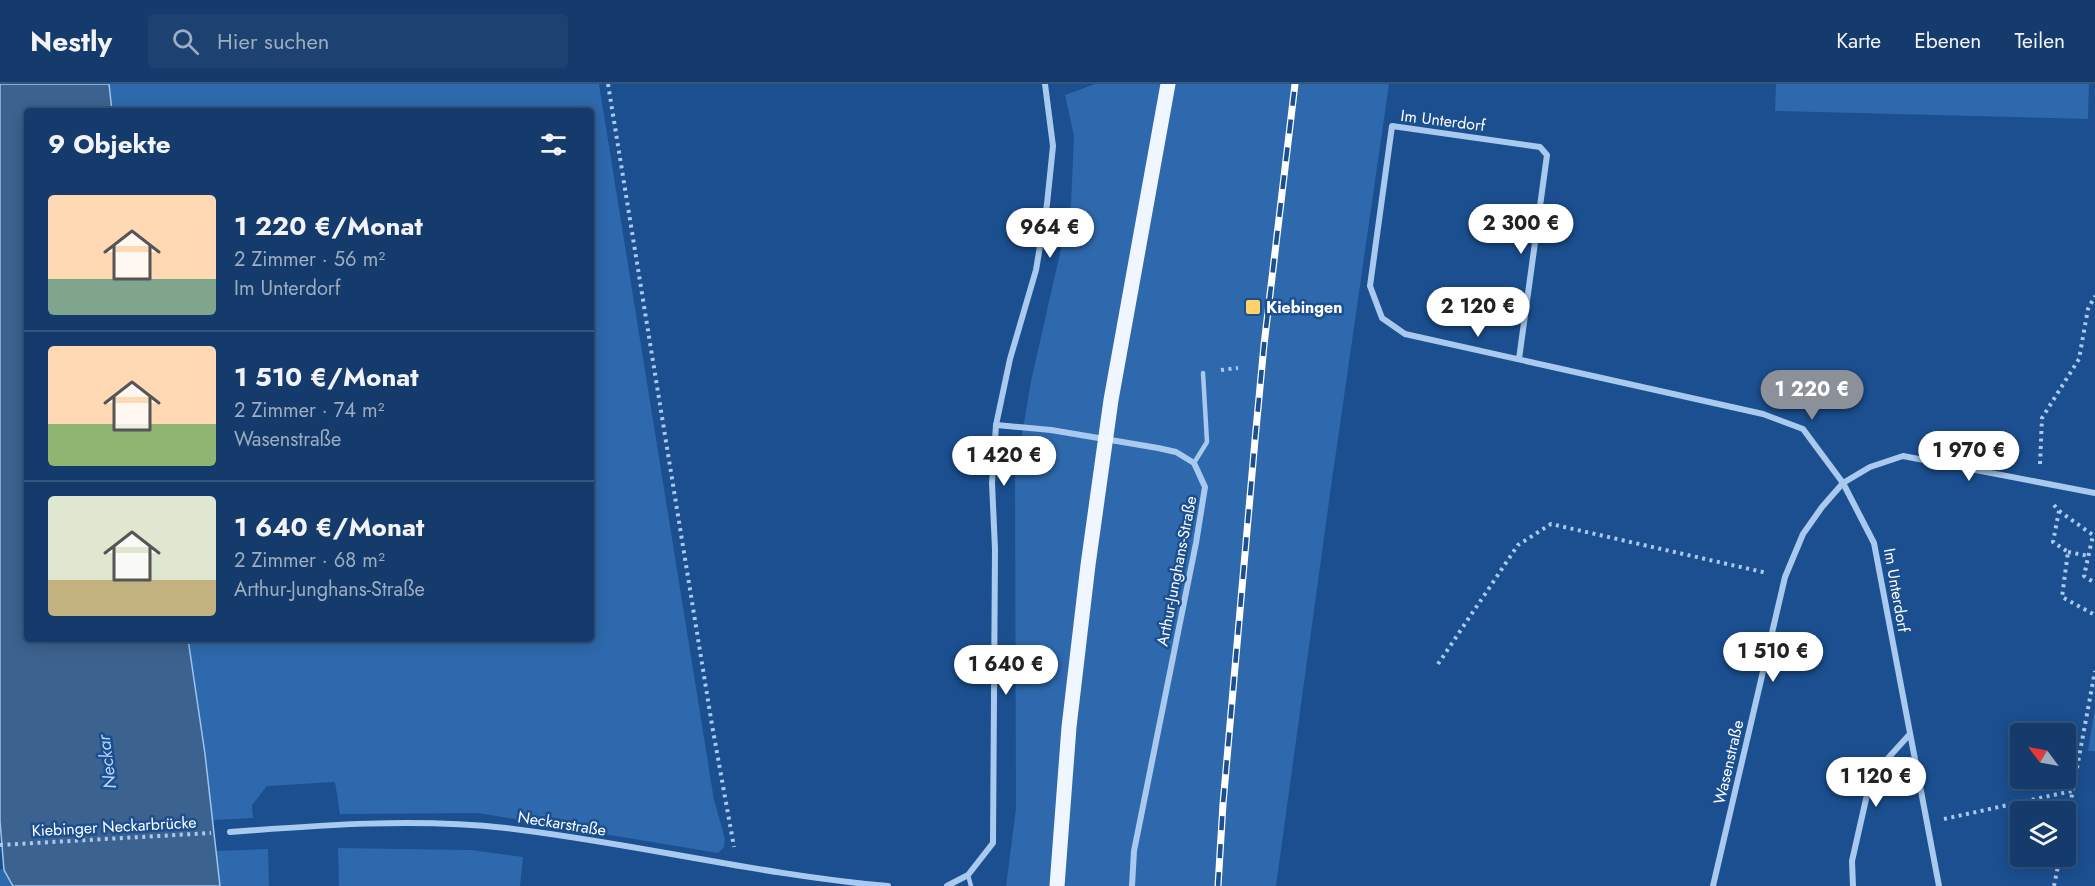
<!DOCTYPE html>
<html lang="de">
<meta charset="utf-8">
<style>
:root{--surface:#143b6b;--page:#1d4271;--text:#f1f3f6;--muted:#9dadc1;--line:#33557e;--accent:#8c9099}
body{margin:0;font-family:Jost,sans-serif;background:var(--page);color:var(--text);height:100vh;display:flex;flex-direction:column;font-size:22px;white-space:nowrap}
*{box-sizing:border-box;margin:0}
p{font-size:20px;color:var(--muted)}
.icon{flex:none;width:33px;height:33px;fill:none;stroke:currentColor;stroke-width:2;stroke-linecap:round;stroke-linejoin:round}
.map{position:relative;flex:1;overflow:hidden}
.sheet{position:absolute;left:24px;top:24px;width:570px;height:534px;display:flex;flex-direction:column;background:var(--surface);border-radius:6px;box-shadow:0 3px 15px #0003,0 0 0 2px var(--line)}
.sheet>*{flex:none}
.needle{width:39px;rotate:302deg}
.fabs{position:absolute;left:2010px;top:639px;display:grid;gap:12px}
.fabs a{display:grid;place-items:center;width:66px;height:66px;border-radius:6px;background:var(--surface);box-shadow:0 3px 15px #0003,0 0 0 2px var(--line);font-size:30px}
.price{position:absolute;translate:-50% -51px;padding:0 14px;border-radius:21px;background:#fff;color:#222;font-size:20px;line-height:39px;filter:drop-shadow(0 2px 3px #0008)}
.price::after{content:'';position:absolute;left:50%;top:36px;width:18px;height:14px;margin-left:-9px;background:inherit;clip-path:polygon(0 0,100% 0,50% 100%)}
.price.selected{background:var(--accent);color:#fff}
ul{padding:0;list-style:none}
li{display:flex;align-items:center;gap:18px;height:150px;padding:0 24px}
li+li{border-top:2px solid var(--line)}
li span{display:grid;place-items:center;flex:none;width:168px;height:120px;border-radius:6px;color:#555}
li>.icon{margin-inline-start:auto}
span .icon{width:72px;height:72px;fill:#fffc;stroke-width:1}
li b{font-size:26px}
h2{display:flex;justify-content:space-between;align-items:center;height:72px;padding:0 24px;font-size:26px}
header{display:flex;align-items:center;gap:36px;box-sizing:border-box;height:84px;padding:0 30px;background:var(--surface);border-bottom:2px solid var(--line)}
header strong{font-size:28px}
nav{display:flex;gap:33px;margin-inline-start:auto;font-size:21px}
.search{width:420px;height:54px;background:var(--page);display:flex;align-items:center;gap:15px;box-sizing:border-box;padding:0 21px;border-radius:6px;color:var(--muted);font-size:22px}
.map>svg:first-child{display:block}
.green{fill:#2e69ad}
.water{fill:#3c6290;stroke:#9cc4f0;stroke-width:1.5}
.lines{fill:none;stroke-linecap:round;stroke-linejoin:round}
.path{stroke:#a9c9ee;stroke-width:4;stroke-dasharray:3 4.5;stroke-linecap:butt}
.service{stroke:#a9c9ee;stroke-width:4.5}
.minor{stroke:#a9c9ee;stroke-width:6}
.primary{stroke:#f0f6ff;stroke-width:15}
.rail-casing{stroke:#fff;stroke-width:7}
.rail{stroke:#1b4f8f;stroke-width:4.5;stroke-dasharray:14;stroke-linecap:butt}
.poi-dot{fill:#ffd166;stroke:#1b4f8f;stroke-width:2}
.labels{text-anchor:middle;stroke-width:5;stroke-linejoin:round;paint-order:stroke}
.street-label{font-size:16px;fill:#fff;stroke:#1b4f8f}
.poi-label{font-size:16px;font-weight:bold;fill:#fff;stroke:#1b4f8f;text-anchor:start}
.water-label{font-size:18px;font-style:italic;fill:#b5d3f5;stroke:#1b4f8f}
</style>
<header>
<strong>Nestly</strong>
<div class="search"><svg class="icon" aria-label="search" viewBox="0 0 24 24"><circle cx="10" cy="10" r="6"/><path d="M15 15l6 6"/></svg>Hier suchen</div>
<nav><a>Karte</a><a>Ebenen</a><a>Teilen</a></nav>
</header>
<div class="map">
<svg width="2095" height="802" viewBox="0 0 2095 802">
<rect width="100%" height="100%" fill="#1b4f8f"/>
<g class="green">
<path d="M109 0H599L714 716 725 755 724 763 718 769 478 729 340 730 335 698 267 702 252 721 253 734 212 736 205 670 188 555H591V27H112Z"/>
<path d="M1095 0H1389L1330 410 1276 802H1006L1016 725 1015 393 1031 297 1071 121 1074 52 1065 11Z"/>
<path d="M1776 0H2089L2088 35 1775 27Z"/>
<path d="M2095 623V667H2088Z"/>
<path d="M338 764 471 766 523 773 520 802H339Z"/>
<path d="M268 765 269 802H220L215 767Z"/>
<path d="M0 785 4 786 13 802H0Z"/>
</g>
<path class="water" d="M0 0H109L112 27H27V555H188L205 670 220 802H13L4 786 0 737Z"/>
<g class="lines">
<g class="path">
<path d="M608 0 712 641 734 763"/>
<path d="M1221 286 1238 284"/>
<path d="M2040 380 2042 334 2079 275 2088 225 2095 212"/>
<path d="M2054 421 2059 427 2053 458 2068 468 2062 513 2095 531"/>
<path d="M2059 427 2093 451 2084 492 2095 499"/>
<path d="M2068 468 2089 472"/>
<path d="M1438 580 1518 461 1551 440 1767 489"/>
<path d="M1944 735 2072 707"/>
<path d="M2066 743 2095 587"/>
<path d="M0 761 211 749"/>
<path d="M2054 802 2060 772"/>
</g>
<g class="service">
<path d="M1194 379 1207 358 1203 289"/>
<path d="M968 791 971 802"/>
</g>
<g class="minor">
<path d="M1519 275 1547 71 1540 63 1392 42 1370 202 1382 234 1405 250 1763 330 1803 345 1843 399 1874 459 1939 802"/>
<path d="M996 341 1051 346 1158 364 1176 368 1194 379 1205 403 1196 459 1134 767 1132 802"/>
<path d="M230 748C322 741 415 734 506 744 634 759 760 791 888 802"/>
<path d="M947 802 968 791 993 759 995 465 992 399 996 341 1010 275 1036 186 1047 120 1053 62 1045 0"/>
<path d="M1713 802 1785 493 1803 450 1822 423 1843 399 1870 383 1903 372 2095 409"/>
<path d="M1853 802 1852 777 1871 693 1909 651"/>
</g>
<path class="primary" d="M1057 802 1069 643 1088 481 1111 316 1168 0"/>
<g class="rail-casing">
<path id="rail" d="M1218 802 1223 720 1255 356 1264 261 1295 0"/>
</g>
<use href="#rail" class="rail"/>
</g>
<rect class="poi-dot" x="1245" y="215" width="16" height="16" rx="3"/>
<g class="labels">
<g class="street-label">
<text transform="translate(1443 36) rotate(7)" y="6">Im Unterdorf</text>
<text transform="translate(1176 487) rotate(-79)" y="6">Arthur-Junghans-Straße</text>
<text transform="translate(1897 506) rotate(80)" y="6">Im Unterdorf</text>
<text transform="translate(1728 678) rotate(-77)" y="6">Wasenstraße</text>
<text transform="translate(562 739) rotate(9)" y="6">Neckarstraße</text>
<text transform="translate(114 742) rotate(-3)" y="6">Kiebinger Neckarbrücke</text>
</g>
<g class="poi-label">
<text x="1266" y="229">Kiebingen</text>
</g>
<g class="water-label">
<text transform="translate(107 678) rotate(-97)" y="6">Neckar</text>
</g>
</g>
</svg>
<div class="fabs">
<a><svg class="needle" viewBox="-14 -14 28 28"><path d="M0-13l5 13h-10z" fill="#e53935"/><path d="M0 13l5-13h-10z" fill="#9dadc1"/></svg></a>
<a><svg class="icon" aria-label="layers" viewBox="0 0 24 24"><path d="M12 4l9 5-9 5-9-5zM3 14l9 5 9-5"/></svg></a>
</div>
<b class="price" style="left:1521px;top:171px">2 300 €</b>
<b class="price" style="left:1050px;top:175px">964 €</b>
<b class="price" style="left:1478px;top:254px">2 120 €</b>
<b class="price selected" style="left:1812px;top:337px">1 220 €</b>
<b class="price" style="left:1969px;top:398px">1 970 €</b>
<b class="price" style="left:1004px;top:403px">1 420 €</b>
<b class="price" style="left:1773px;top:599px">1 510 €</b>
<b class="price" style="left:1006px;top:612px">1 640 €</b>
<b class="price" style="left:1876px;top:724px">1 120 €</b>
<section class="sheet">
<h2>9 Objekte<svg class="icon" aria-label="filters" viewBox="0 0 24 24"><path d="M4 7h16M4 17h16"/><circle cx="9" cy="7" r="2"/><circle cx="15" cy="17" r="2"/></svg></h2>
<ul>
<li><span style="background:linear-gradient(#ffd9b3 70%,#7fa58c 0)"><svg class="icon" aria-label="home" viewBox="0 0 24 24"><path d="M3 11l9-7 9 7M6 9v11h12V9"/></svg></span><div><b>1 220 €/Monat</b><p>2 Zimmer · 56 m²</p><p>Im Unterdorf</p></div></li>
<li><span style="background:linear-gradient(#ffd9b3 65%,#8fb573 0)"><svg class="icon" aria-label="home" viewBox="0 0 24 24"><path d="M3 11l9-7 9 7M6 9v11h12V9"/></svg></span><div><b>1 510 €/Monat</b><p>2 Zimmer · 74 m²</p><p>Wasenstraße</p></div></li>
<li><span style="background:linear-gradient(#dfe7d0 70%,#c2b280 0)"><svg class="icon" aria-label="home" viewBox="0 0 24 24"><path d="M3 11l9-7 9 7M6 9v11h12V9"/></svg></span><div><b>1 640 €/Monat</b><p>2 Zimmer · 68 m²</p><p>Arthur-Junghans-Straße</p></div></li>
</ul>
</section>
</div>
